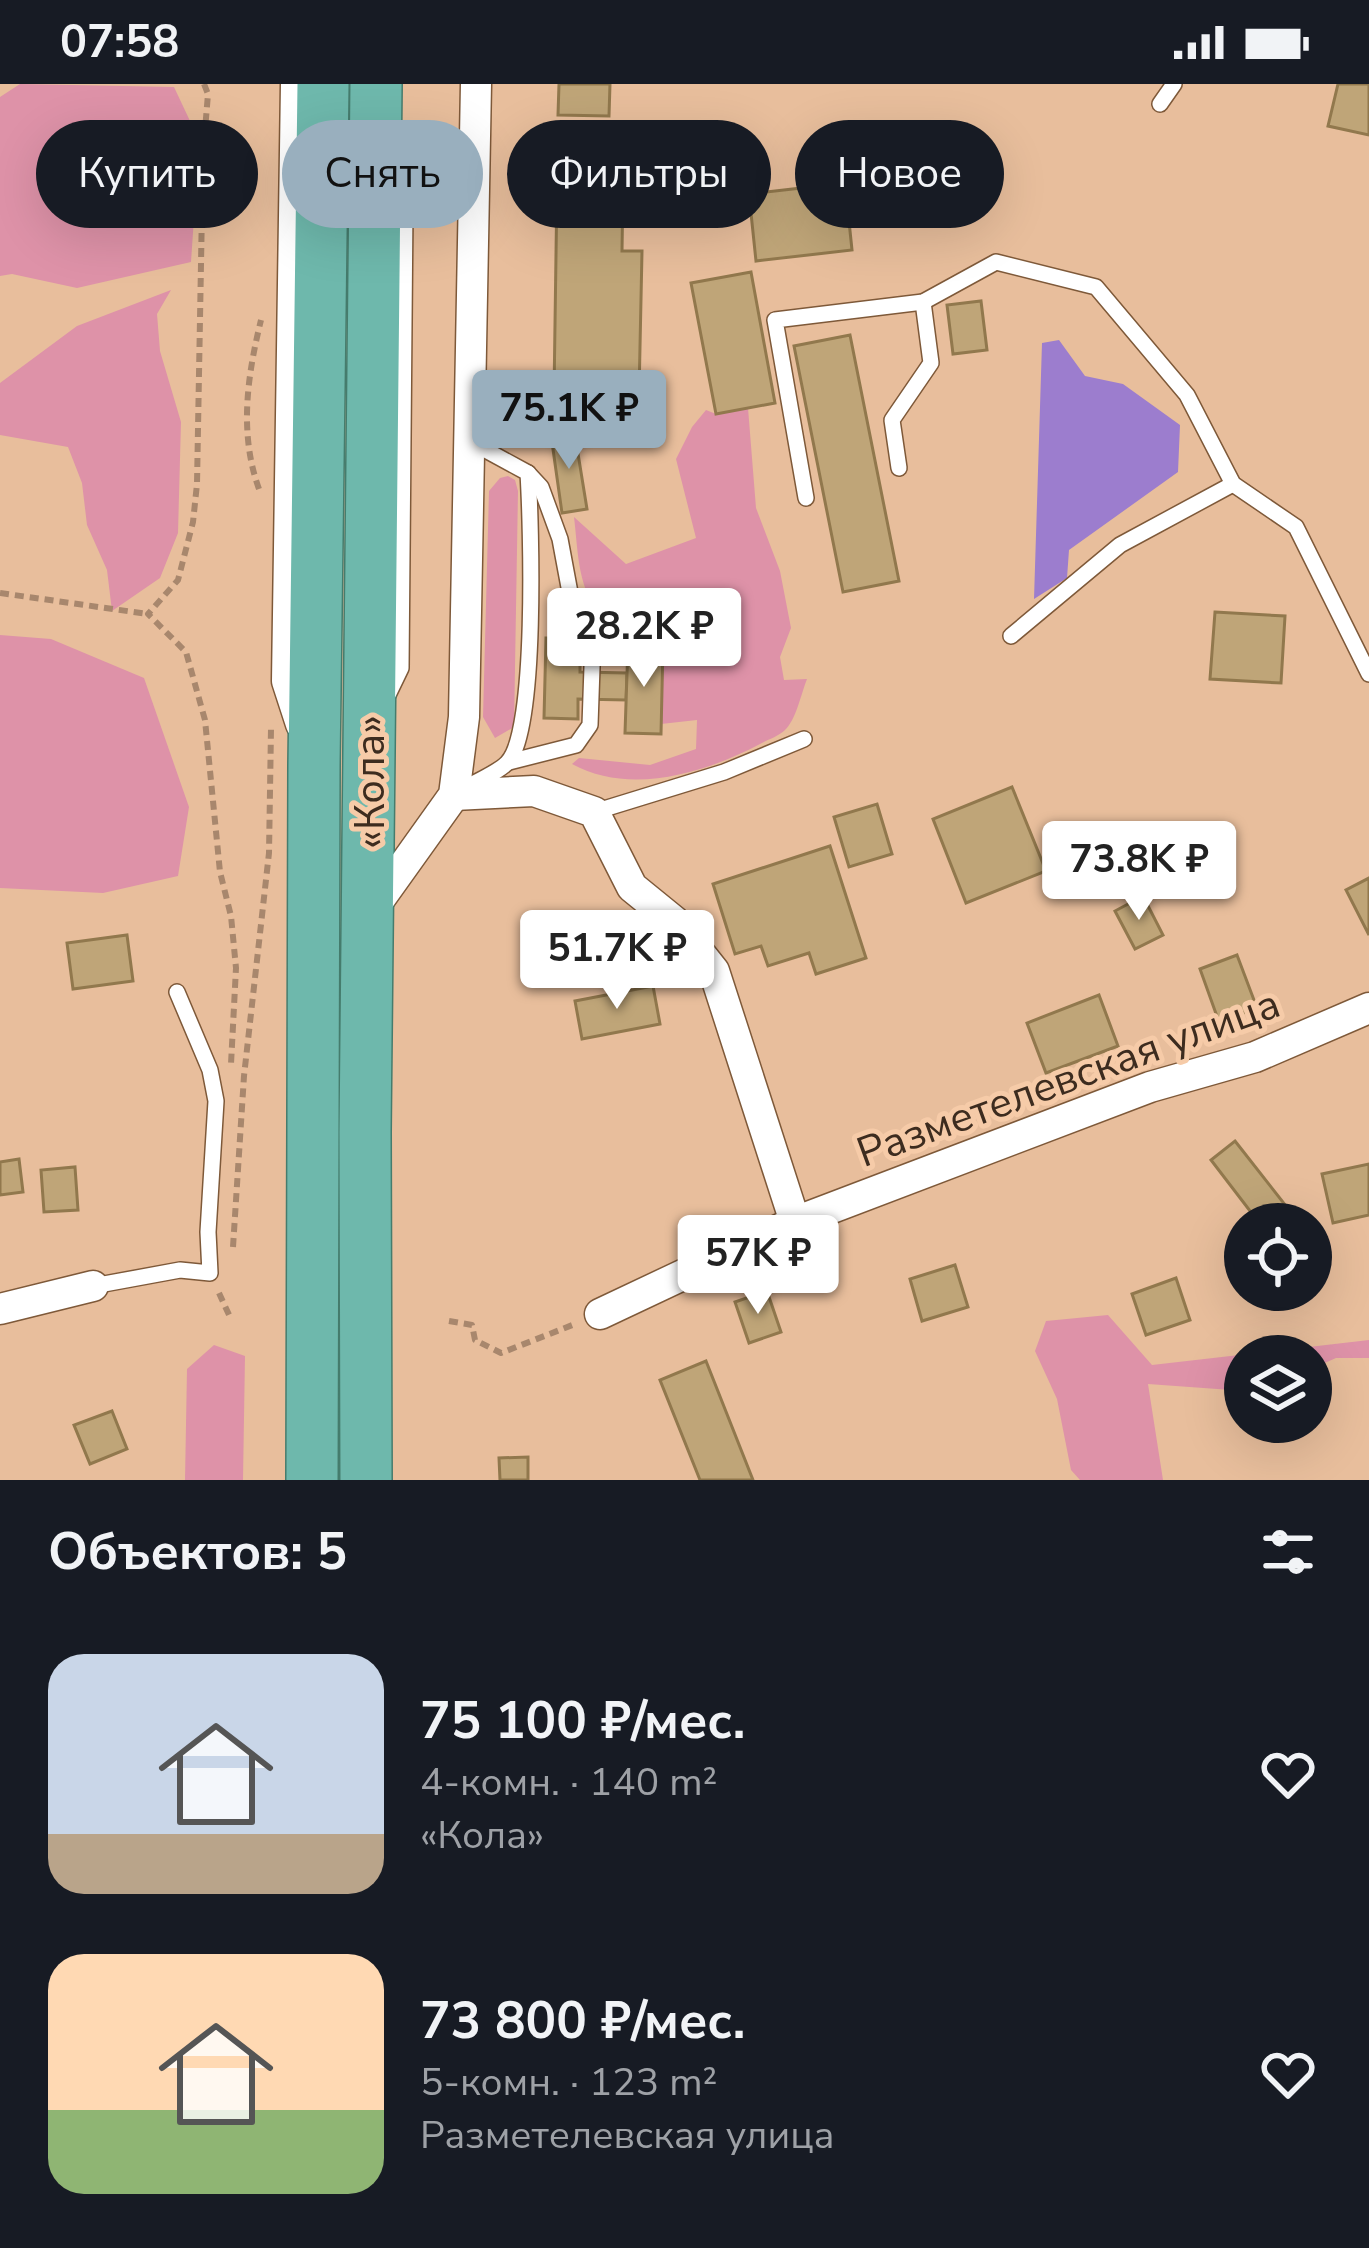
<!DOCTYPE html>
<html lang="ru">
<meta charset="utf-8">
<style>
:root{--surface:#171b24;--page:#242831;--text:#f1f3f6;--muted:#9ea1a6;--accent:#99afbe}
body{margin:0;font-family:"Nunito Sans",sans-serif;background:var(--page);color:var(--text);height:100vh;display:flex;flex-direction:column;font-size:45px;white-space:nowrap}
*{box-sizing:border-box;margin:0}
p{font-size:39px;color:var(--muted)}
.icon{flex:none;width:66px;height:66px;fill:none;stroke:currentColor;stroke-width:2;stroke-linecap:round;stroke-linejoin:round}
.map{position:relative;height:1396px;overflow:hidden}
.details{display:flex;flex-direction:column;background:var(--surface);flex:1}
.details>*{flex:none}
.banner{position:absolute;left:36px;top:36px;width:1299px;height:108px;display:flex;gap:24px}
.tools{position:absolute;left:1224px;top:1119px;display:grid;gap:24px}
.tools a{display:grid;place-items:center;width:108px;height:108px;border-radius:50%;background:var(--surface);box-shadow:0 12px 48px #0002;font-size:60px}
.price{position:absolute;translate:-50% -102px;padding:0 27px;border-radius:12px;background:#fff;color:#222;font-size:39px;line-height:78px;filter:drop-shadow(0 3px 6px #0008)}
.price::after{content:'';position:absolute;left:50%;top:72px;width:36px;height:27px;margin-left:-18px;background:inherit;clip-path:polygon(0 0,100% 0,50% 100%)}
.price.current{background:var(--accent);color:#111}
ul{padding:0;list-style:none}
li{display:flex;align-items:center;gap:36px;height:300px;padding:0 48px}
li span{display:grid;place-items:center;flex:none;width:336px;height:240px;border-radius:36px;color:#555}
li>.icon{margin-inline-start:auto}
span .icon{width:144px;height:144px;fill:#fffc;stroke-width:1}
li b{font-size:51px}
h2{display:flex;justify-content:space-between;align-items:center;height:144px;padding:0 48px;font-size:51px}
.tag{padding:0 42px;border-radius:54px;background:var(--surface);box-shadow:0 12px 48px #0002;font-size:42px;line-height:108px}
.tag.current{background:var(--accent);color:#111}
.status{display:flex;justify-content:space-between;align-items:center;height:84px;padding:0 60px;background:var(--surface);direction:ltr}
.status svg{height:33px;fill:currentColor}
.map>svg:first-child{display:block}
.green{fill:#de92a8}
.water{fill:#9c7dce}
.building{fill:#bfa578;stroke:#91784d;stroke-width:3}
.lines{fill:none;stroke-linecap:round;stroke-linejoin:round}
.service-casing{stroke:#7e5939;stroke-width:18}
.minor-casing{stroke:#7e5939;stroke-width:33}
.trunk-casing{stroke:#457c6d;stroke-width:54}
.path{stroke:#a8876d;stroke-width:6;stroke-dasharray:9 6;stroke-linecap:butt}
.service{stroke:#fff;stroke-width:15}
.minor{stroke:#fff;stroke-width:30}
.trunk{stroke:#6eb8ac;stroke-width:51}
.labels{text-anchor:middle;stroke-width:10;stroke-linejoin:round;paint-order:stroke}
.street-label{font-size:42px;fill:#3d2c1f;stroke:#f6cba8}
</style>
<div class="status"><b>07:58</b><svg viewBox="0 0 49 12"><path d="M0 12V9h3v3zM5 12V6h3v6zM10 12V3h3v9zM15 12V0h3v12zM26 1h20v11H26zM47 4h2v5h-2z"/></svg></div>
<div class="map">
<svg width="1369" height="1396" viewBox="0 0 1369 1396">
<rect width="100%" height="100%" fill="#e8be9c"/>
<g class="green">
<path d="M20 0 174 3 190 37 195 119 191 178 77 204 12 190 0 192V13Z"/>
<path d="M171 206 157 230 160 267 181 338 178 449 160 494 112 527 107 486 87 441 82 399 68 363 0 351V299L77 242Z"/>
<path d="M748 324 756 424 780 487 791 544 780 573 784 596 807 595C801 610 796 636 785 646 779 652 767 656 760 660 705 689 630 712 572 680L579 674 650 681 696 665 697 636 661 640 663 563 628 561C619 546 605 539 596 526 577 497 578 465 574 433L626 480 696 454 676 375 692 343 706 326 716 330Z"/>
<path d="M508 392 515 396 518 407 514 643 495 654 483 633 489 407 500 394Z"/>
<path d="M0 551 51 555 144 594 189 723 178 792 103 809 0 804Z"/>
<path d="M1108 1231 1152 1281 1369 1256V1274H1336L1311 1285V1272H1245V1307L1148 1300 1163 1396H1080L1071 1386 1057 1315 1035 1267 1046 1237Z"/>
<path d="M214 1261 245 1272 243 1396H185L187 1285Z"/>
</g>
<path class="water" d="M1059 256 1085 292 1123 300 1180 341 1178 388 1069 466 1067 494 1034 515 1042 259Z"/>
<g class="building">
<path d="M559 0H610L609 32 558 31Z"/>
<path d="M1338 0H1369V51L1328 42Z"/>
<path d="M558 51 630 52 629 102 557 101Z"/>
<path d="M845 99 852 166 756 177 749 110Z"/>
<path d="M557 101 623 102 622 167H642L639 311 554 310Z"/>
<path d="M751 188 775 319 716 330 691 199Z"/>
<path d="M981 217 987 266 953 270 947 221Z"/>
<path d="M850 251 899 497 843 508 794 262Z"/>
<path d="M574 345 587 425 562 429 551 351Z"/>
<path d="M1215 528 1285 532 1281 599 1210 595Z"/>
<path d="M546 554 580 555V588L627 589 626 616 578 615V635L544 634Z"/>
<path d="M628 561 663 562 661 650 625 649Z"/>
<path d="M1012 703 1046 787 966 819 933 735Z"/>
<path d="M877 720 892 770 849 783 834 733Z"/>
<path d="M1198 743 1215 769 1188 787 1170 761Z"/>
<path d="M830 762 866 874 816 890 809 869 768 882 761 862 735 870 713 800Z"/>
<path d="M1369 794V851L1346 806Z"/>
<path d="M1143 812 1163 851 1135 865 1115 827Z"/>
<path d="M127 851 133 897 73 905 67 859Z"/>
<path d="M1237 871 1257 924 1219 938 1200 885Z"/>
<path d="M653 902 660 940 582 955 575 917Z"/>
<path d="M1099 911 1118 962 1046 989 1027 939Z"/>
<path d="M1235 1057 1286 1122 1264 1140H1260L1211 1076Z"/>
<path d="M19 1075 23 1108 0 1111V1078Z"/>
<path d="M1369 1080V1131L1333 1139 1322 1090Z"/>
<path d="M75 1083 78 1126 44 1128 41 1086Z"/>
<path d="M955 1181 968 1223 922 1237 910 1195Z"/>
<path d="M1176 1194 1190 1236 1146 1251 1132 1210Z"/>
<path d="M767 1207 781 1248 749 1259 735 1218Z"/>
<path d="M706 1277 753 1396H700L660 1296Z"/>
<path d="M112 1327 127 1365 90 1380 74 1341Z"/>
<path d="M528 1373V1396H500L499 1374Z"/>
</g>
<g class="lines">
<g class="service-casing">
<g id="service">
<path d="M1160 20 1174 0"/>
<path d="M899 384 892 336 931 279 923 218"/>
<path d="M806 414 775 236 923 218 996 178 1096 203 1187 311 1233 400 1296 443 1369 590"/>
<path d="M1011 552 1120 461 1233 400"/>
<path d="M387 613 401 584 405 123 393 97"/>
<path d="M509 678 576 661 590 641 593 554 571 514 560 455 541 403 528 389"/>
<path d="M467 703C479 696 497 689 507 679 538 649 531 438 528 389L471 358"/>
<path d="M594 728 724 688 804 655"/>
<path d="M93 1202 180 1186 210 1189 208 1148 216 1017 210 986 177 908"/>
</g>
</g>
<g class="minor-casing">
<g id="minor">
<path d="M296 0 287 597 301 640"/>
<path d="M454 711 534 707 594 728 632 803 675 838 714 887 795 1138"/>
<path d="M369 830 454 711 464 633 476 0"/>
<path d="M0 1225 93 1202"/>
<path d="M600 1230 795 1138 1150 1003 1255 973 1369 924"/>
</g>
</g>
<g class="trunk-casing">
<g id="trunk">
<path d="M312 1396 314 682 323 0"/>
<path d="M366 1396 365 1048 376 0"/>
</g>
</g>
<g class="path">
<path d="M204 0 208 10 203 70 197 400 193 438 178 496 148 530 186 568 205 636 220 788 231 832 236 884 231 980"/>
<path d="M259 405C239 350 247 293 261 236"/>
<path d="M0 509 148 530"/>
<path d="M233 1163 244 992 269 769 271 645"/>
<path d="M219 1209 230 1233"/>
<path d="M449 1237 472 1241 475 1256 501 1269 575 1240"/>
</g>
<use href="#service" class="service"/>
<use href="#minor" class="minor"/>
<use href="#trunk" class="trunk"/>
</g>
<g class="labels">
<g class="street-label">
<text transform="translate(369 698) rotate(-90)" y="15">«Кола»</text>
<text transform="translate(1068 993) rotate(-20)" y="15">Разметелевская улица</text>
</g>
</g>
</svg>
<div class="tools">
<a><svg class="icon" aria-label="locate" viewBox="0 0 24 24"><circle cx="12" cy="12" r="6"/><path d="M12 2v4M12 18v4M2 12h4M18 12h4"/></svg></a>
<a><svg class="icon" aria-label="layers" viewBox="0 0 24 24"><path d="M12 4l9 5-9 5-9-5zM3 14l9 5 9-5"/></svg></a>
</div>
<b class="price current" style="left:569px;top:388px">75.1K ₽</b>
<b class="price" style="left:644px;top:606px">28.2K ₽</b>
<b class="price" style="left:1139px;top:839px">73.8K ₽</b>
<b class="price" style="left:617px;top:928px">51.7K ₽</b>
<b class="price" style="left:758px;top:1233px">57K ₽</b>
<div class="banner">
<a class="tag">Купить</a>
<a class="tag current">Снять</a>
<a class="tag">Фильтры</a>
<a class="tag">Новое</a>
</div>
</div>
<section class="details">
<h2>Объектов: 5<svg class="icon" aria-label="filters" viewBox="0 0 24 24"><path d="M4 7h16M4 17h16"/><circle cx="9" cy="7" r="2"/><circle cx="15" cy="17" r="2"/></svg></h2>
<ul>
<li><span style="background:linear-gradient(#c9d6e8 75%,#b9a48a 0)"><svg class="icon" aria-label="home" viewBox="0 0 24 24"><path d="M3 11l9-7 9 7M6 9v11h12V9"/></svg></span><div><b>75 100 ₽/мес.</b><p>4-комн. · 140 m²</p><p>«Кола»</p></div><svg class="icon" aria-label="heart" viewBox="0 0 24 24"><path d="M12 20l-8-8c-3-5 5-10 8-4 3-6 11-1 8 4z"/></svg></li>
<li><span style="background:linear-gradient(#ffd9b3 65%,#8fb573 0)"><svg class="icon" aria-label="home" viewBox="0 0 24 24"><path d="M3 11l9-7 9 7M6 9v11h12V9"/></svg></span><div><b>73 800 ₽/мес.</b><p>5-комн. · 123 m²</p><p>Разметелевская улица</p></div><svg class="icon" aria-label="heart" viewBox="0 0 24 24"><path d="M12 20l-8-8c-3-5 5-10 8-4 3-6 11-1 8 4z"/></svg></li>
</ul>
</section>
